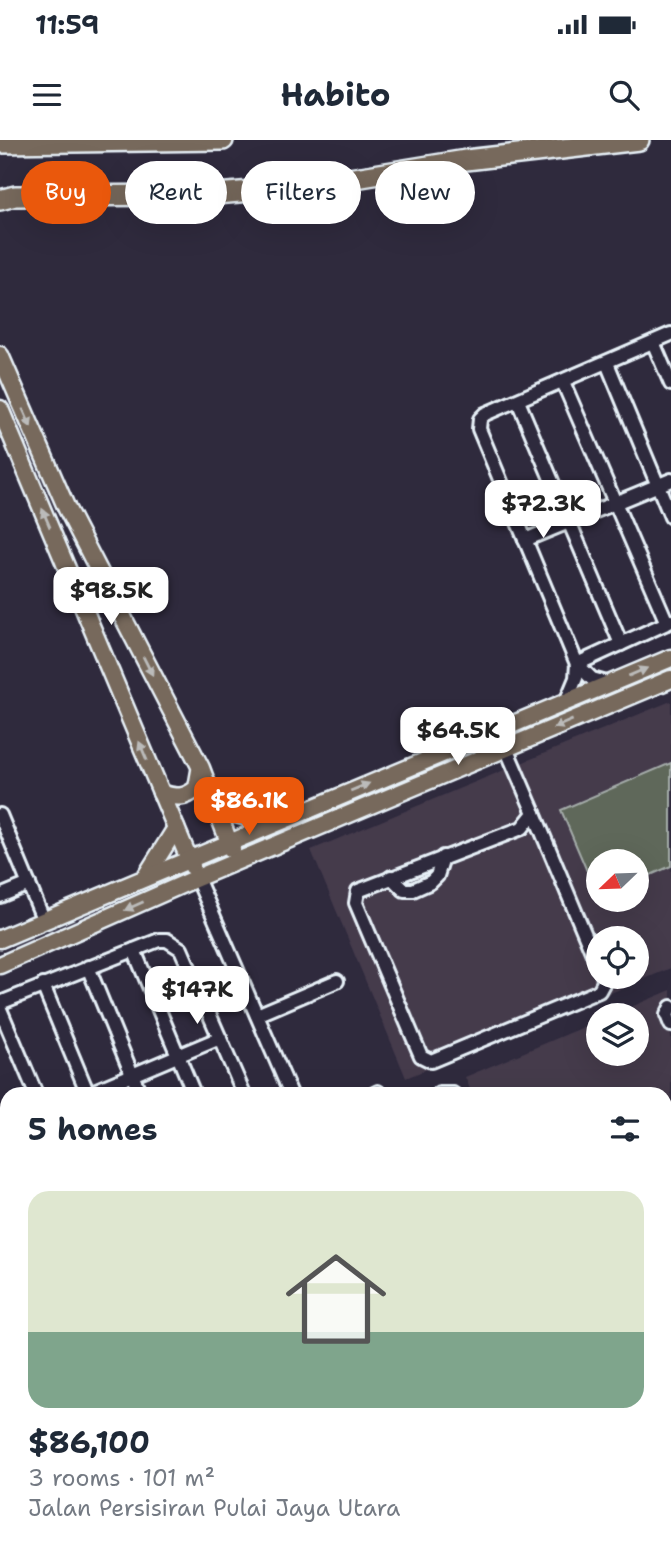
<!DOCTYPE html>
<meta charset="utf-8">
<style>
:root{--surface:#fff;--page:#f2f2f3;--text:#1f2937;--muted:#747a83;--accent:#ea580c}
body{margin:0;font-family:"Shantell Sans",sans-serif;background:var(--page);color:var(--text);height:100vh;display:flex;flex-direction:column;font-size:26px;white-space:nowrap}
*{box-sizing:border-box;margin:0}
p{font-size:23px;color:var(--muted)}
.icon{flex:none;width:38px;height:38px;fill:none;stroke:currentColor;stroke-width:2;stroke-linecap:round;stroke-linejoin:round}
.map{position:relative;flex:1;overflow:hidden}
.details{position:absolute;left:0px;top:947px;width:672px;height:471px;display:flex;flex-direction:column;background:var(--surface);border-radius:21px 21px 0 0;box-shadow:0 7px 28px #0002}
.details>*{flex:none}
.hud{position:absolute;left:21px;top:21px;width:630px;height:63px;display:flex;gap:14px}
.needle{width:46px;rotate:247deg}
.fabs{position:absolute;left:586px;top:709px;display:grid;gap:14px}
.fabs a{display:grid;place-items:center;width:63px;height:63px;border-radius:50%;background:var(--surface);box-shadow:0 7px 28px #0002;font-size:35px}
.price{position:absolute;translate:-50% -60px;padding:0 16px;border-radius:14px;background:#fff;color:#222;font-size:23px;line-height:46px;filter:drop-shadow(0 2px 4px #0008)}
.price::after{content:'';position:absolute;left:50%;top:42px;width:21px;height:16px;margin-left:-10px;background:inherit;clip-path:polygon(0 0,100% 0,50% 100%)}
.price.current{background:var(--accent);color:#fff}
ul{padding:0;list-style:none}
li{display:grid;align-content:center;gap:14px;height:371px;padding:0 28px}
li span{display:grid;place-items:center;height:217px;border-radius:21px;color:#555}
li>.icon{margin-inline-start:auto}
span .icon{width:126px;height:126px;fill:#fffc;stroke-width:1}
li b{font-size:30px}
h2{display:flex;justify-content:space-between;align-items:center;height:84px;padding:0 28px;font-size:30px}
.chip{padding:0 24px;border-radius:32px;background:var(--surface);box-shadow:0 7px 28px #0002;font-size:24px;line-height:63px}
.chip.current{background:var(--accent);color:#fff}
.status{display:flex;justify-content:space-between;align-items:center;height:49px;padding:0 35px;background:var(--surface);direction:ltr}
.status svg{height:19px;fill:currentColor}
header{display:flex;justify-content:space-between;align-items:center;height:91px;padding:0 28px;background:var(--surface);font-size:32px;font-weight:700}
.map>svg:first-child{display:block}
.built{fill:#443a4c;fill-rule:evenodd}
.green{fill:#5f675a;stroke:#a4aca9;stroke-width:2}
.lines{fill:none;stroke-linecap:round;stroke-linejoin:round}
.minor-casing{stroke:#e8f1f8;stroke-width:18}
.major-casing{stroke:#e8f1f8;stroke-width:21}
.highway-casing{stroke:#e8f1f8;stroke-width:24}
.minor{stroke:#2f2a3d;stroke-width:12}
.major{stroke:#77695c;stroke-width:16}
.highway{stroke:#77695c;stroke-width:19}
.oneway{fill:#bbbbba}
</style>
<div class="status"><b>11:59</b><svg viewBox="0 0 49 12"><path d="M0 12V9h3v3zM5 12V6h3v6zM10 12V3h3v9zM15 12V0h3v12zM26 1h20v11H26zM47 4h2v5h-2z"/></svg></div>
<header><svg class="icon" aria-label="menu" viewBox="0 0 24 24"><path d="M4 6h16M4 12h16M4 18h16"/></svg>Habito<svg class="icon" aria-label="search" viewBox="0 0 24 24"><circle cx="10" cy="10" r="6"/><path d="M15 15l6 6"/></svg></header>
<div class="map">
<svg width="671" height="1417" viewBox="0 0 671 1417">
<rect width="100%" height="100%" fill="#2f2a3d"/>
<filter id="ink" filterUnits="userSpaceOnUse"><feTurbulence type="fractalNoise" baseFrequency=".0143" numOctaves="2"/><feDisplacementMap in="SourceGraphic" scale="14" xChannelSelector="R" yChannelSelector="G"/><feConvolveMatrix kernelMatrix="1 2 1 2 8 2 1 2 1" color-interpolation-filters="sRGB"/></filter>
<g filter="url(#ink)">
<g class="built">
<path d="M671 561V828L406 938 311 710ZM598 721H637V760H598ZM598 798H637V836H598Z"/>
<path d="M671 850V1072L665 1074V954H472L465 937 598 881V914H637V875H612Z"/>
</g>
<path class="green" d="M671 623V726L637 741V721H598V757L561 670Z"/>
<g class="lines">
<g class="minor-casing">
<g id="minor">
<path d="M653 202 671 244"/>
<path d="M607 223 671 377"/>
<path d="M563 242 667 483"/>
<path d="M518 261 621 504"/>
<path d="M525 400 671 340"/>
<path d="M577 524 671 481"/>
<path d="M610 544 592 539 577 524 479 289 480 279 485 274 671 194"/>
<path d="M566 562 576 538 577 524"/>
<path d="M506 608 534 673 522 688 358 751 356 763 421 916 431 921 599 851 605 840 603 836"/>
<path d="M534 673 598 826"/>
<path d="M0 675 44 781"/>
<path d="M391 737 404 750H413L431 742 437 736 443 717"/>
<path d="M197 738 291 954"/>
<path d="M0 756 29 744"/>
<path d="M134 810 194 954"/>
<path d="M88 827 140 954"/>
<path d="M43 845 88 954"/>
<path d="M0 863 159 800H167L181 809 244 954"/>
<path d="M671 867 667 875 671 885"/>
<path d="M0 869 36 954"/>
<path d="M257 875 337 841"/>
<path d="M87 954 220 898"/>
<path d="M374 954 378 952"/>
<path d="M439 954H453"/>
<path d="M0 994 7 1011"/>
<path d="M665 1037 671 1034"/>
<path d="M665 1057 671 1055"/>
<path d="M665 1089 671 1087"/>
<path d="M665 1110 671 1108"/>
<path d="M0 1136 7 1133"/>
<path d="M665 1191 671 1206"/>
<path d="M665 1229 671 1223"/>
<path d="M0 1249 7 1267"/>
<path d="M671 1264V1268"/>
<path d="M0 1365 7 1362"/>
<path d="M665 1375 671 1388"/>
<path d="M3 1390 7 1399"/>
<path d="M13 1410 16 1417"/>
<path d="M75 1410 78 1417"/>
<path d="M137 1410 140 1417"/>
<path d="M199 1410 202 1417"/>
<path d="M261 1410 264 1417"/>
<path d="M573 1410 576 1417"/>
<path d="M628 1410 630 1417"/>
<path d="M281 1417 296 1410"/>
</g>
</g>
<g class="major-casing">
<g id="major">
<path d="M0 215 67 369 201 628 232 710"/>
<path d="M0 269 192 726"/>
<path d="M161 653C176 658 185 659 197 648L200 631"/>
<path d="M215 666C239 676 250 680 276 677"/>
<path d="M146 736 176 688"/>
<path d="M0 799 671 518"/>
<path d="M0 825 197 738 671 539"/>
</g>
</g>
<g class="highway-casing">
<g id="highway">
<path d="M0 3 223 0"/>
<path d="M0 60 15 56 204 55 300 47 466 20 639 0"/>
</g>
</g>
<use href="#minor" class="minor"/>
<use href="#major" class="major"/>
<use href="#highway" class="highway"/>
</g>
<defs><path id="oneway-solid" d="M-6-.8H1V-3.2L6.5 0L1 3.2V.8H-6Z" transform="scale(1.75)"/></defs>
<g class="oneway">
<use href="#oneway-solid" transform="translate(27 278) rotate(66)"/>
<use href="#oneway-solid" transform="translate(46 378) rotate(-113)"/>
<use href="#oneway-solid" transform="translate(148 526) rotate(63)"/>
<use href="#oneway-solid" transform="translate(638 532) rotate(-23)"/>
<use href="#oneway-solid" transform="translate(563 584) rotate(157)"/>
<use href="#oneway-solid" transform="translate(143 611) rotate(-113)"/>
<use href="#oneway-solid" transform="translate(360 647) rotate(-22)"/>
<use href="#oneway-solid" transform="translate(134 766) rotate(156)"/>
</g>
</g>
</svg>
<div class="fabs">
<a><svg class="needle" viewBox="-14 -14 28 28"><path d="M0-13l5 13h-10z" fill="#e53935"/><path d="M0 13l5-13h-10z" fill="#747a83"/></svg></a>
<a><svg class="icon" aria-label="locate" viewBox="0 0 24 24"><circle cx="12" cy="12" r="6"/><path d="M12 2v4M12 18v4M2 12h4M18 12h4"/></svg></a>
<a><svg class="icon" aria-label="layers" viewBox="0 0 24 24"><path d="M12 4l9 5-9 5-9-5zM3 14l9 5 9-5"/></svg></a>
</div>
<b class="price" style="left:543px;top:400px">$72.3K</b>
<b class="price" style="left:111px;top:487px">$98.5K</b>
<b class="price" style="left:458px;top:627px">$64.5K</b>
<b class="price current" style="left:249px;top:697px">$86.1K</b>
<b class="price" style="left:197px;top:886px">$147K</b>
<div class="hud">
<a class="chip current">Buy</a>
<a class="chip">Rent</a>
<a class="chip">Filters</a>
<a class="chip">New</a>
</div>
<section class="details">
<h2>5 homes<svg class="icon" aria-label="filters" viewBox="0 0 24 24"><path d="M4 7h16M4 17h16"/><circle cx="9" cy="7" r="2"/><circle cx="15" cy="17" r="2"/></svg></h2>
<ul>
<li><span style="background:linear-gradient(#dfe7d0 65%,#7fa58c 0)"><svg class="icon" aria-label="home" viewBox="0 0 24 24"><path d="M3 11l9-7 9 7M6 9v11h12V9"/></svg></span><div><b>$86,100</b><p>3 rooms · 101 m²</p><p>Jalan Persisiran Pulai Jaya Utara</p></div></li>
</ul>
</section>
</div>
